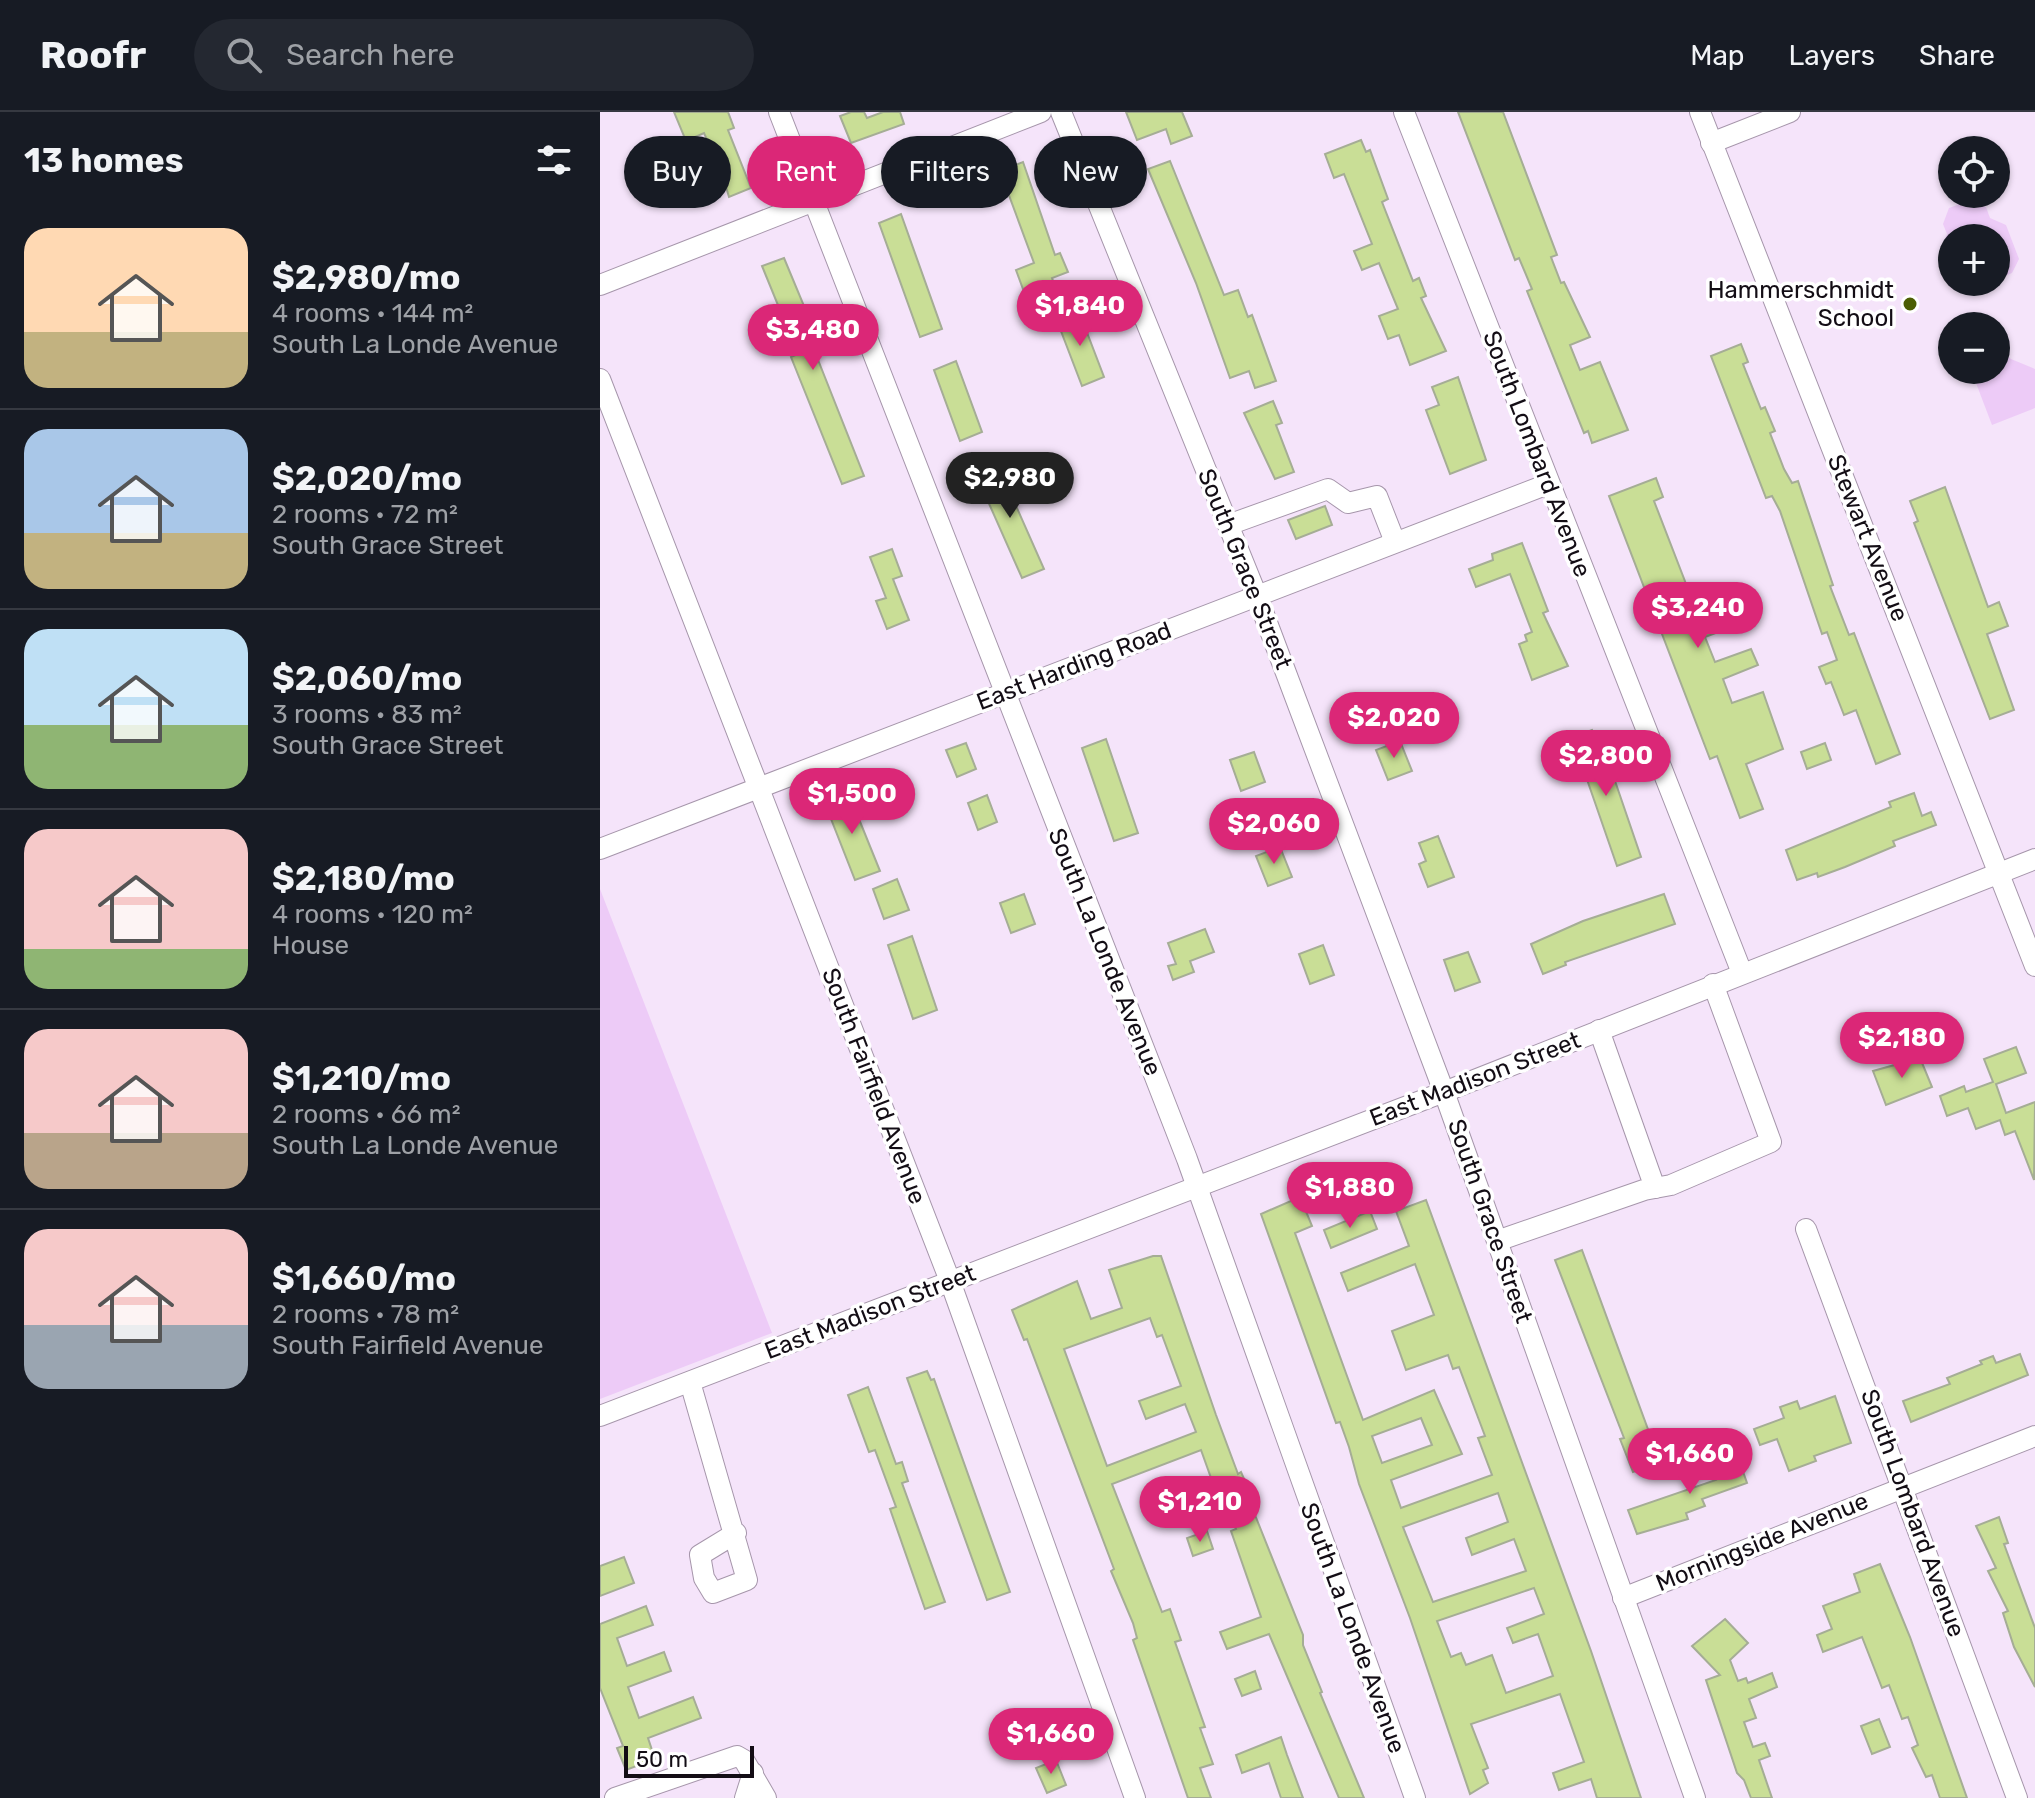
<!DOCTYPE html>
<meta charset="utf-8">
<style>
:root{--surface:#171b24;--page:#242831;--text:#f1f3f6;--muted:#9ea1a6;--line:#363941;--accent:#db2777}
body{margin:0;font-family:Rubik,sans-serif;background:var(--page);color:var(--text);height:100vh;display:flex;flex-direction:column;font-size:30px;white-space:nowrap}
*{box-sizing:border-box;margin:0}
p{font-size:26px;color:var(--muted)}
.icon{flex:none;width:44px;height:44px;fill:none;stroke:currentColor;stroke-width:2;stroke-linecap:round;stroke-linejoin:round}
.map{position:relative;flex:1;overflow:hidden}
.sheet{display:flex;flex-direction:column;background:var(--surface);width:600px}
.sheet>*{flex:none}
.banner{position:absolute;left:24px;top:24px;width:760px;height:72px;display:flex;gap:16px}
.controls{position:absolute;left:1338px;top:24px;display:grid;gap:16px}
.controls a{display:grid;place-items:center;width:72px;height:72px;border-radius:50%;background:var(--surface);box-shadow:0 2px 6px #0004;font-size:40px}
.scale{position:absolute;left:24px;bottom:20px;width:130px;box-sizing:border-box;padding-left:8px;border:4px solid #130d15;border-top:0;font-size:22px;line-height:28px;white-space:nowrap;color:#130d15;-webkit-text-stroke:6px #fff;paint-order:stroke}
.price{position:absolute;translate:-50% -68px;padding:0 18px;border-radius:28px;background:var(--accent);color:#fff;font-size:26px;line-height:52px;filter:drop-shadow(0 2px 4px #0008)}
.price::after{content:'';position:absolute;left:50%;top:48px;width:24px;height:18px;margin-left:-12px;background:inherit;clip-path:polygon(0 0,100% 0,50% 100%)}
.price.on{background:#222;color:#fff}
ul{padding:0;list-style:none}
li{display:flex;align-items:center;gap:24px;height:200px;padding:0 24px}
li+li{border-top:2px solid var(--line)}
li span{display:grid;place-items:center;flex:none;width:224px;height:160px;border-radius:24px;color:#555}
li>.icon{margin-inline-start:auto}
span .icon{width:96px;height:96px;fill:#fffc;stroke-width:1}
li b{font-size:34px}
h2{display:flex;justify-content:space-between;align-items:center;height:96px;padding:0 24px;font-size:34px}
.tag{padding:0 28px;border-radius:36px;background:var(--surface);box-shadow:0 2px 6px #0004;font-size:28px;line-height:72px}
.tag.on{background:var(--accent);color:#fff}
header{display:flex;align-items:center;gap:48px;box-sizing:border-box;height:112px;padding:0 40px;background:var(--surface);border-bottom:2px solid var(--line)}
header strong{font-size:38px}
nav{display:flex;gap:44px;margin-inline-start:auto;font-size:28px}
.search{width:560px;height:72px;background:var(--page);display:flex;align-items:center;gap:20px;box-sizing:border-box;padding:0 28px;border-radius:44px;color:var(--muted);font-size:30px}
main{display:flex;flex:1;min-height:0}
.map>svg:first-child{display:block}
.green{fill:#edcbf7}
.building{fill:#c9de96;stroke:#a5ad95;stroke-width:2;fill-rule:evenodd}
.lines{fill:none;stroke-linecap:round;stroke-linejoin:round}
.minor-casing{stroke:#a696ab;stroke-width:22}
.minor{stroke:#fff;stroke-width:20}
.poi-dot{fill:#4c5e03;stroke:#fff;stroke-width:3}
.labels{text-anchor:middle;stroke-width:7;stroke-linejoin:round;paint-order:stroke}
.poi-label{font-size:24px;fill:#130d15;stroke:#fff;text-anchor:end}
.street-label{font-size:24px;fill:#130d15;stroke:#fff}
</style>
<header>
<strong>Roofr</strong>
<div class="search"><svg class="icon" aria-label="search" viewBox="0 0 24 24"><circle cx="10" cy="10" r="6"/><path d="M15 15l6 6"/></svg>Search here</div>
<nav><a>Map</a><a>Layers</a><a>Share</a></nav>
</header>
<main>
<section class="sheet">
<h2>13 homes<svg class="icon" aria-label="filters" viewBox="0 0 24 24"><path d="M4 7h16M4 17h16"/><circle cx="9" cy="7" r="2"/><circle cx="15" cy="17" r="2"/></svg></h2>
<ul>
<li><span style="background:linear-gradient(#ffd9b3 65%,#c2b280 0)"><svg class="icon" aria-label="home" viewBox="0 0 24 24"><path d="M3 11l9-7 9 7M6 9v11h12V9"/></svg></span><div><b>$2,980/mo</b><p>4 rooms · 144 m²</p><p>South La Londe Avenue</p></div></li>
<li><span style="background:linear-gradient(#a9c7e8 65%,#c2b280 0)"><svg class="icon" aria-label="home" viewBox="0 0 24 24"><path d="M3 11l9-7 9 7M6 9v11h12V9"/></svg></span><div><b>$2,020/mo</b><p>2 rooms · 72 m²</p><p>South Grace Street</p></div></li>
<li><span style="background:linear-gradient(#bfe0f5 60%,#8fb573 0)"><svg class="icon" aria-label="home" viewBox="0 0 24 24"><path d="M3 11l9-7 9 7M6 9v11h12V9"/></svg></span><div><b>$2,060/mo</b><p>3 rooms · 83 m²</p><p>South Grace Street</p></div></li>
<li><span style="background:linear-gradient(#f6c9c9 75%,#8fb573 0)"><svg class="icon" aria-label="home" viewBox="0 0 24 24"><path d="M3 11l9-7 9 7M6 9v11h12V9"/></svg></span><div><b>$2,180/mo</b><p>4 rooms · 120 m²</p><p>House</p></div></li>
<li><span style="background:linear-gradient(#f6c9c9 65%,#b9a48a 0)"><svg class="icon" aria-label="home" viewBox="0 0 24 24"><path d="M3 11l9-7 9 7M6 9v11h12V9"/></svg></span><div><b>$1,210/mo</b><p>2 rooms · 66 m²</p><p>South La Londe Avenue</p></div></li>
<li><span style="background:linear-gradient(#f6c9c9 60%,#9aa5b1 0)"><svg class="icon" aria-label="home" viewBox="0 0 24 24"><path d="M3 11l9-7 9 7M6 9v11h12V9"/></svg></span><div><b>$1,660/mo</b><p>2 rooms · 78 m²</p><p>South Fairfield Avenue</p></div></li>
</ul>
</section>
<div class="map">
<svg width="1435" height="1686" viewBox="0 0 1435 1686">
<rect width="100%" height="100%" fill="#f5e4fa"/>
<g class="green">
<path d="M1371 88 1386 95 1390 106 1406 113 1419 147 1412 161 1396 168V126H1352V162L1348 160 1340 138 1347 122 1343 112 1349 96Z"/>
<path d="M1396 234 1411 247 1435 257V296L1392 313 1371 258H1396Z"/>
<path d="M0 777 172 1221 0 1287Z"/>
</g>
<g class="building">
<path d="M74 0H128L134 16 128 18 151 76 129 85 113 31 109 32 104 21 86 29Z"/>
<path d="M251 0H264L267 6 283 0H300L304 12 251 31 240 4Z"/>
<path d="M526 0H582L592 24 571 32 566 17 537 28Z"/>
<path d="M858 0H903L957 143 951 145 961 171 964 170 990 225 970 233 980 258 1000 250 1028 318 992 331 988 319 984 321 927 179 932 177 919 146 915 148Z"/>
<path d="M761 28 766 40 770 38 788 87 782 90 813 169 819 166 826 184 821 186 846 239 810 253 799 223 788 227 779 204 798 197 779 151 762 158 754 139 772 132 744 62 734 66 725 42Z"/>
<path d="M570 49 624 183 638 178 648 205 652 203 676 269 655 276 649 259 630 266 596 171 548 57Z"/>
<path d="M423 50 455 143 460 141 468 160 452 166 459 185 430 196 416 158 434 151 400 59Z"/>
<path d="M301 102 342 217 320 225 279 111Z"/>
<path d="M184 146 214 218 207 220 264 364 242 372 191 245 198 242 162 154Z"/>
<path d="M478 197 504 265 482 274 456 206Z"/>
<path d="M1141 232 1148 250 1143 252 1161 297 1165 295 1175 319 1170 321 1184 357 1192 371 1198 369 1233 473 1230 474 1249 523 1254 521 1300 642 1276 652 1256 598 1244 603 1231 570 1226 572 1219 555 1237 548 1227 520 1222 522 1180 399 1172 384 1166 386 1111 244Z"/>
<path d="M356 249 382 320 360 329 334 258Z"/>
<path d="M858 265 886 348 850 362 826 298 839 293 832 275Z"/>
<path d="M673 289 682 311 676 313 694 360 675 367 644 301Z"/>
<path d="M397 351 444 457 422 466 375 360Z"/>
<path d="M1056 366 1063 385 1054 389 1100 508 1130 497 1137 513 1105 525 1115 550 1151 537 1158 553 1123 567 1132 591 1163 580 1183 637 1146 652 1163 697 1140 706 1117 644 1110 647 1009 384Z"/>
<path d="M1345 375 1388 495 1399 490 1408 514 1387 522 1414 598 1390 607 1314 411 1318 409 1310 389Z"/>
<path d="M725 394 732 413 696 427 688 408Z"/>
<path d="M922 431 948 499 943 501 968 554 932 568 919 532 927 529 925 523 932 520 910 462 876 475 869 457 893 448 892 442Z"/>
<path d="M292 437 302 464 293 467 309 508 287 517 276 489 286 486 270 445Z"/>
<path d="M992 618 1012 670 1015 669 1041 745 1017 754 983 656 980 657 968 627Z"/>
<path d="M506 627 538 721 514 729 482 636Z"/>
<path d="M800 629 812 659 788 668 776 638Z"/>
<path d="M366 631 376 657 357 665 346 638Z"/>
<path d="M1225 631 1231 648 1207 657 1201 640Z"/>
<path d="M654 640 665 670 641 679 630 648Z"/>
<path d="M248 680 280 759 255 768 224 689Z"/>
<path d="M1314 681 1322 704 1331 700 1336 713 1293 729 1295 734 1245 755 1218 765 1217 761 1197 768 1186 738 1291 695 1289 690Z"/>
<path d="M387 683 397 710 378 718 368 691Z"/>
<path d="M838 724 854 765 828 775 819 752 826 749 819 731Z"/>
<path d="M680 735 692 765 668 774 656 744Z"/>
<path d="M297 767 309 798 284 807 273 777Z"/>
<path d="M424 782 435 812 411 821 400 791Z"/>
<path d="M1064 782 1075 812 965 850 966 853 943 862 931 832 983 809Z"/>
<path d="M605 817 614 840 590 849 594 860 573 868 568 854 576 852 568 831Z"/>
<path d="M312 824 337 898 313 907 288 833Z"/>
<path d="M723 833 734 863 710 872 699 842Z"/>
<path d="M868 840 880 870 855 879 844 848Z"/>
<path d="M1416 935 1426 961 1396 972 1406 1001 1435 990 1434 1068 1415 1019 1405 1023 1400 1008 1376 1017 1368 996 1347 1004 1340 984 1364 974 1366 980 1393 970 1384 947Z"/>
<path d="M1320 946 1332 975 1286 993 1273 959Z"/>
<path d="M700 1085 712 1114 695 1121 763 1308 834 1278 862 1342 791 1368 801 1396 892 1363 878 1326 885 1324 859 1255 853 1257 848 1243 806 1258 800 1241 792 1219 834 1203 815 1152 748 1179 741 1161 809 1134 796 1099 826 1088 991 1539 1041 1686H997L991 1667 959 1678 953 1661 984 1650 960 1582 871 1612 888 1656 883 1658 888 1671 870 1682 810 1506 759 1372 749 1335 740 1310 736 1311 661 1102ZM821 1306 832 1333 782 1351 772 1324ZM898 1381 908 1410 866 1426 872 1443 914 1427 926 1459 833 1490 803 1415ZM934 1476 944 1502 907 1516 913 1531 938 1522 953 1564 906 1581 892 1543 866 1553 861 1541 851 1545 837 1509Z"/>
<path d="M770 1099 777 1117 731 1136 724 1118Z"/>
<path d="M982 1138 1060 1350 1033 1360 1020 1327 1024 1326 955 1148Z"/>
<path d="M553 1144H561L616 1303 638 1362 641 1360 657 1396 653 1398 703 1523V1533L722 1580 720 1581 764 1686H739L669 1522 627 1537 620 1520 661 1505 631 1419 636 1417 622 1382 583 1397 576 1379 611 1366 601 1338 512 1372 562 1500 570 1497 581 1528 575 1530 605 1615 600 1616 613 1652 600 1656 611 1686H588L533 1528 537 1526 533 1511 511 1459 514 1457 427 1227 424 1228 412 1198 477 1169 491 1207 522 1196 509 1158ZM550 1206 557 1225 562 1223 581 1274 539 1289 546 1307 585 1292 596 1320 507 1354 464 1237Z"/>
<path d="M1420 1242 1428 1263 1311 1310 1303 1289 1350 1272 1347 1266 1382 1252 1380 1249 1393 1244 1396 1251Z"/>
<path d="M327 1259 331 1268 334 1267 410 1480 387 1488 307 1266Z"/>
<path d="M268 1275 296 1352 302 1350 308 1369 302 1371 345 1490 325 1497 290 1397 296 1395 275 1338 269 1340 248 1283Z"/>
<path d="M1235 1284 1251 1331 1214 1344 1216 1349 1189 1359 1177 1327 1160 1333 1154 1317 1184 1306 1180 1295 1197 1289 1200 1297Z"/>
<path d="M1135 1337 1147 1371 1102 1387 1105 1394 1086 1401 1088 1407 1037 1422 1028 1398 1116 1368 1108 1347Z"/>
<path d="M1399 1405 1408 1431 1404 1432 1435 1516V1575L1414 1535 1403 1501 1408 1499 1388 1459 1396 1456 1376 1414Z"/>
<path d="M607 1419 613 1437 593 1444 587 1426Z"/>
<path d="M24 1445 34 1471 0 1484V1454Z"/>
<path d="M1280 1452 1310 1525 1367 1686H1340L1332 1663 1326 1665 1312 1636 1318 1633 1308 1605 1302 1607 1289 1573 1282 1576 1262 1525 1223 1540 1217 1523 1232 1517 1223 1494 1260 1480 1254 1462Z"/>
<path d="M46 1494 53 1513 17 1526 27 1554 64 1540 71 1559 28 1575 39 1606 93 1585 101 1606 48 1626 55 1647 26 1658 17 1636 23 1634 0 1576V1512Z"/>
<path d="M1125 1507 1148 1531 1130 1548 1138 1569 1146 1566 1148 1571 1172 1561 1177 1575 1149 1587 1156 1606 1144 1610 1153 1635 1165 1631 1170 1644 1159 1648 1172 1686H1151L1144 1668 1137 1661 1106 1568 1120 1563 1092 1534Z"/>
<path d="M655 1559 661 1577 642 1584 635 1567Z"/>
<path d="M1279 1607 1290 1635 1272 1642 1261 1614Z"/>
<path d="M681 1625 687 1643 703 1686H681L669 1651 642 1661 636 1643Z"/>
<path d="M456 1648 466 1673 447 1681 436 1656Z"/>
</g>
<g class="lines">
<g class="minor-casing">
<g id="minor">
<path d="M179 0 587 1047 815 1686"/>
<path d="M461 0 657 484 844 980 1095 1686"/>
<path d="M804 0 1142 861"/>
<path d="M1100 0 1435 854"/>
<path d="M1111 31 1190 0"/>
<path d="M0 173 441 0"/>
<path d="M0 267 350 1169 535 1686"/>
<path d="M628 413 728 377 748 391 777 384 795 430"/>
<path d="M0 737 948 372"/>
<path d="M999 918 1055 1076"/>
<path d="M1206 1117 1417 1686"/>
<path d="M897 1129 1044 1078 1071 1073 1171 1030 1113 872"/>
<path d="M90 1270 147 1468 113 1481 104 1466 100 1443 136 1421"/>
<path d="M0 1304 844 980 1435 747"/>
<path d="M1023 1486 1435 1324"/>
<path d="M15 1686 137 1644 144 1648 166 1686"/>
<path d="M145 1686 153 1661"/>
</g>
</g>
<use href="#minor" class="minor"/>
</g>
<circle class="poi-dot" cx="1310" cy="192" r="8"/>
<g class="labels">
<g class="poi-label">
<text x="1294" y="186">Hammerschmidt<tspan x="1294" dy="28">School</tspan></text>
</g>
<g class="street-label">
<text transform="translate(937 342) rotate(69)" y="8">South Lombard Avenue</text>
<text transform="translate(1268 426) rotate(68)" y="8">Stewart Avenue</text>
<text transform="translate(645 457) rotate(68)" y="8">South Grace Street</text>
<text transform="translate(474 554) rotate(-21)" y="8">East Harding Road</text>
<text transform="translate(505 840) rotate(68)" y="8">South La Londe Avenue</text>
<text transform="translate(875 967) rotate(-21)" y="8">East Madison Street</text>
<text transform="translate(274 974) rotate(69)" y="8">South Fairfield Avenue</text>
<text transform="translate(890 1109) rotate(71)" y="8">South Grace Street</text>
<text transform="translate(270 1200) rotate(-21)" y="8">East Madison Street</text>
<text transform="translate(1313 1401) rotate(70)" y="8">South Lombard Avenue</text>
<text transform="translate(1162 1430) rotate(-22)" y="8">Morningside Avenue</text>
<text transform="translate(753 1516) rotate(70)" y="8">South La Londe Avenue</text>
</g>
</g>
</svg>
<div class="controls">
<a><svg class="icon" aria-label="locate" viewBox="0 0 24 24"><circle cx="12" cy="12" r="6"/><path d="M12 2v4M12 18v4M2 12h4M18 12h4"/></svg></a>
<a>+</a>
<a>−</a>
</div>
<div class="scale">50 m</div>
<b class="price" style="left:480px;top:236px">$1,840</b>
<b class="price" style="left:213px;top:260px">$3,480</b>
<b class="price on" style="left:410px;top:408px">$2,980</b>
<b class="price" style="left:1098px;top:538px">$3,240</b>
<b class="price" style="left:794px;top:648px">$2,020</b>
<b class="price" style="left:1006px;top:686px">$2,800</b>
<b class="price" style="left:252px;top:724px">$1,500</b>
<b class="price" style="left:674px;top:754px">$2,060</b>
<b class="price" style="left:1302px;top:968px">$2,180</b>
<b class="price" style="left:750px;top:1118px">$1,880</b>
<b class="price" style="left:1090px;top:1384px">$1,660</b>
<b class="price" style="left:600px;top:1432px">$1,210</b>
<b class="price" style="left:451px;top:1664px">$1,660</b>
<div class="banner">
<a class="tag">Buy</a>
<a class="tag on">Rent</a>
<a class="tag">Filters</a>
<a class="tag">New</a>
</div>
</div>
</main>
